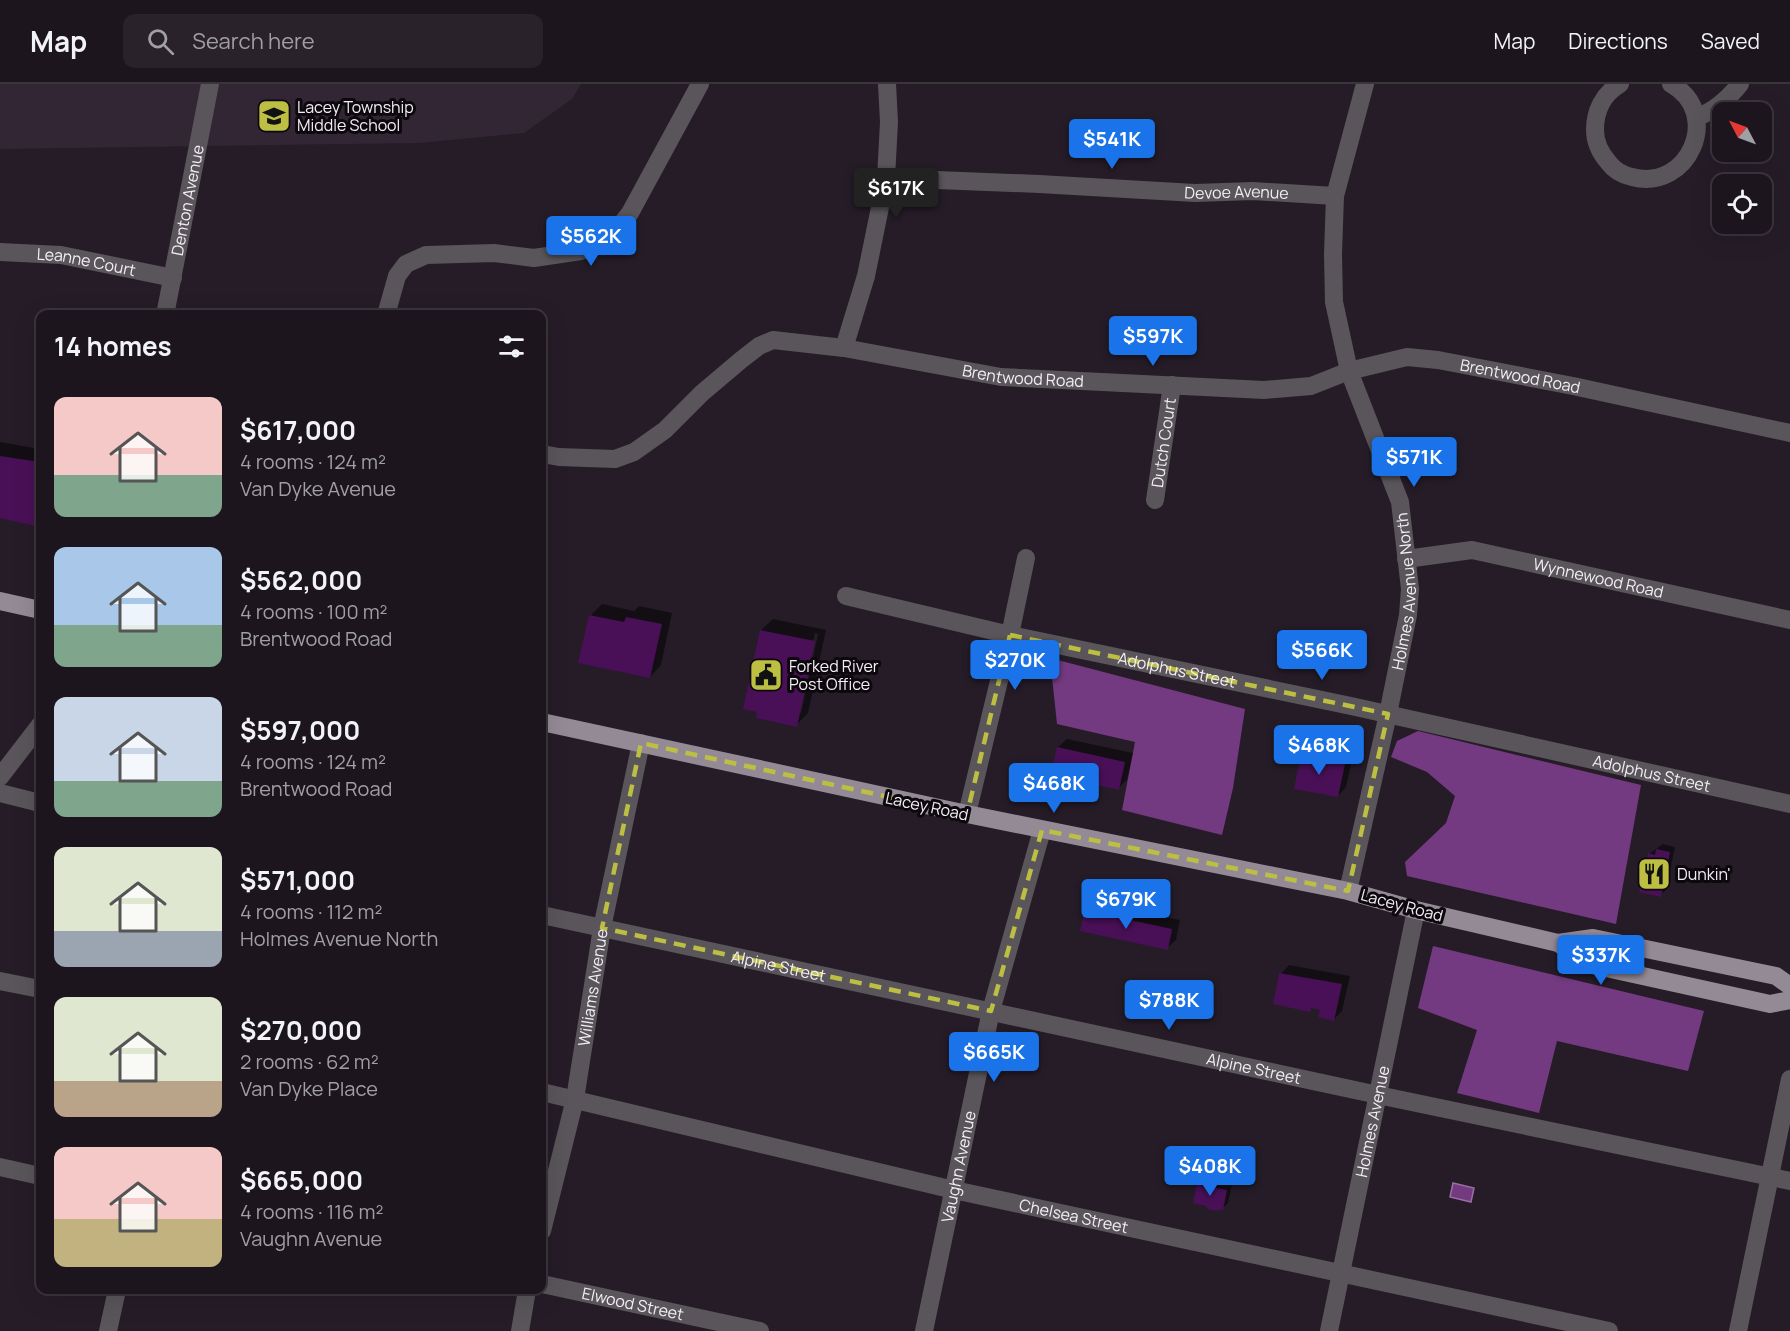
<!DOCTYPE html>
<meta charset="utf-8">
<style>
:root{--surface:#1c151d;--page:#29222a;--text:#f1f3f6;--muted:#a09fa4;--line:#3a343b;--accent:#1a73e8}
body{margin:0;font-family:Manrope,sans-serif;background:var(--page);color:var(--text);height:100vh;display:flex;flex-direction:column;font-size:22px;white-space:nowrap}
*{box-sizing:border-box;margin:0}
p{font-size:20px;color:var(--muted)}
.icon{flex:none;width:33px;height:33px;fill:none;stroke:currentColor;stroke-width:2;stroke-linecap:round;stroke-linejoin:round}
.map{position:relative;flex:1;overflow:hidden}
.panel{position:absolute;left:36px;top:226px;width:510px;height:984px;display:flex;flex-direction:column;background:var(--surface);border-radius:12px;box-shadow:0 6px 24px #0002,0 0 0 2px var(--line)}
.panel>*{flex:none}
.needle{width:39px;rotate:311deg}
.buttons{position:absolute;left:1712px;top:18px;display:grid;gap:12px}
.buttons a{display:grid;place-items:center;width:60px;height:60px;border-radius:12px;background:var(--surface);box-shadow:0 6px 24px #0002,0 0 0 2px var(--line);font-size:30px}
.price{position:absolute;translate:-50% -51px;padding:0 14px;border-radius:6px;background:var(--accent);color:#fff;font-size:20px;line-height:39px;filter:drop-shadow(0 2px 3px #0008)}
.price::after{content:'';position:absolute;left:50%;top:36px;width:18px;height:14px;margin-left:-9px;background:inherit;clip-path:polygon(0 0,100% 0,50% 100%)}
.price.on{background:#222;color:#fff}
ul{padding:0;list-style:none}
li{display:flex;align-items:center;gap:18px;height:150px;padding:0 18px}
li span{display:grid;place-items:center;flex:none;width:168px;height:120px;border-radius:12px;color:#555}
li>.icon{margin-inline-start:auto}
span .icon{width:72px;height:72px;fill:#fffc;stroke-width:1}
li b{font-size:26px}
h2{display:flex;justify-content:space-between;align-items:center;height:72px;padding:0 18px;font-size:26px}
header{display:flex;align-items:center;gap:36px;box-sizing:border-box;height:84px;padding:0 30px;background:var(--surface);border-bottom:2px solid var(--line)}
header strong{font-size:28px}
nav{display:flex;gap:33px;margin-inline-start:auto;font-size:21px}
.search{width:420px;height:54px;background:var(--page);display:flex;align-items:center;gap:15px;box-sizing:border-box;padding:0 21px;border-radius:12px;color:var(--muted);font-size:22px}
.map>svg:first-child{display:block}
.built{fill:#322635}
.forest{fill:#743a81}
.water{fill:#733a80;stroke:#9970a3;stroke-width:1.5}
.shadow{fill:#0007;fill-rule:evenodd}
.building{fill:#4a1057}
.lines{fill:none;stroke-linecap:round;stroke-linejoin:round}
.minor{stroke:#59555a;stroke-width:18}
.major{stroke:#938a95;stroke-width:18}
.marked{fill:none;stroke:#bdbf43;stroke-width:4.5;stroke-dasharray:12 8;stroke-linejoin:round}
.labels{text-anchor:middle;stroke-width:6;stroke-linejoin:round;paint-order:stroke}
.poi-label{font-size:16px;fill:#f3eef5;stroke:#0c080d;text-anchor:start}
.street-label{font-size:16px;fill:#f3eef5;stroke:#0c080d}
</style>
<header>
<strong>Map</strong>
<div class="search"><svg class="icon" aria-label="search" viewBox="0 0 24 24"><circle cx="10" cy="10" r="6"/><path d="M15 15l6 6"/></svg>Search here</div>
<nav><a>Map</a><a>Directions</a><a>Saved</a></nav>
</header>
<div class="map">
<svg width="1790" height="1247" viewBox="0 0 1790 1247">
<rect width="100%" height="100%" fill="#251c27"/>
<path class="built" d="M0 0H581L572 15 524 49 419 59 0 65Z"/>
<g class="forest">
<path d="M1050 574 1245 625 1233 704 1222 751 1122 726 1135 658 1057 640Z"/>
<path d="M1418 647 1641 701 1616 840 1407 792 1405 778 1446 739 1455 712 1427 688 1391 673 1397 657Z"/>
<path d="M1433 862 1704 927 1688 987 1557 957 1539 1029 1457 1009 1477 946 1418 924Z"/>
</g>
<path class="water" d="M1453 1099 1474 1104 1471 1118 1450 1113Z"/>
<g class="shadow">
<path d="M0 358 40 365V441L0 432Z"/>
<path d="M602 520 634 527 639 522 672 529 661 581 650 593 590 532Z"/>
<path d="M773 535 826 546 808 629 796 641 759 627 761 546ZM815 549 818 550 801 629H798Z"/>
<path d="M1067 655 1133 669 1127 695 1119 704 1058 663Z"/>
<path d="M1311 662 1353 671 1346 703 1338 712 1303 670Z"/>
<path d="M1663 760 1675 763 1666 806 1660 811 1649 770Z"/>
<path d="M1095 818 1180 836 1176 856 1167 864 1087 827Z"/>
<path d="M1289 881 1350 892 1342 927 1334 935 1322 925 1312 923 1309 926 1281 890Z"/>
<path d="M1204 1095 1232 1101 1228 1119 1223 1124 1209 1121 1198 1100Z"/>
</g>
<g class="building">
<path d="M0 372 40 378V443L0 434Z"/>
<path d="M589 531 624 538 626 533 662 540 650 594 578 579Z"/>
<path d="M760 546 815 557 797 643 756 634 757 628 743 625Z"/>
<path d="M1057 663 1125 678 1119 706 1051 691Z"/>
<path d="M1301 670 1345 680 1338 713 1294 705Z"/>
<path d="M1656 765 1670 768 1661 813 1639 808 1648 769 1655 771Z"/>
<path d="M1085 826 1172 845 1168 866 1080 847Z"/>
<path d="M1279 889 1342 900 1334 937 1318 933 1320 926 1311 924 1310 928 1273 920Z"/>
<path d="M1197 1100 1227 1106 1223 1126 1219 1125 1218 1127 1207 1125V1122L1193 1119Z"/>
</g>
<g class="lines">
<g class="minor">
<path d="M1620 0C1603 10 1595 27 1595 46 1595 59 1600 69 1609 79 1614 86 1623 91 1632 93 1689 108 1723 29 1671 0"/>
<path d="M1696 34C1715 26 1727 16 1740 0"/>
<path id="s1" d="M886 94 1039 100 1195 109 1253 107 1335 112"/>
<path id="s2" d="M0 168 61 171 173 194"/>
<path id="s3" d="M165 231 210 0"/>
<path d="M386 231 397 192 406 180 426 171 494 169 534 174 581 167 612 152 630 129 700 0"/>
<path d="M844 264 866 192 886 94 889 38 887 0"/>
<path id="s4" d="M542 370 559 373 615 375 634 368 665 346 702 309 741 276 759 262 773 256 844 264 1001 293 1264 306 1311 302 1349 287 1407 273 1438 276 1573 302 1790 349"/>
<path id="s5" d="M1155 416 1172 301"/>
<path id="s6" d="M1406 475 1472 466 1790 536"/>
<path id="s7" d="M846 512 1010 551 1351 622 1790 720"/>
<path d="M0 693 40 641"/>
<path d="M0 709 40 719"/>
<path d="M967 730 1010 551 1026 474"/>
<path id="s8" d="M1348 807 1388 630 1408 531 1410 505 1400 418 1349 287 1334 218 1333 170 1335 112 1365 0"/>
<path id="s9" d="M542 831 1378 1011 1790 1097"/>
<path d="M0 897 40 905"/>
<path id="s10" d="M542 1008 954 1106 1609 1247"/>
<path d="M0 1083 40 1092"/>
<path id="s11" d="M542 1147 575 1015 602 844 641 659"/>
<path id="s12" d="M542 1200 760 1247"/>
<path d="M108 1247 117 1206"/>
<path d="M520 1247 527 1206"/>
<path id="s13" d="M924 1247 991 927 1042 746"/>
<path id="s14" d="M1329 1247 1416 826"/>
<path d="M1738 1247 1790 995"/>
</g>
<g class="major">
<path d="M0 517 40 526"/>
<path d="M542 638 967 730 1348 807 1416 826 1558 859 1588 880 1770 920 1790 916"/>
<path d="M1558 859 1593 854 1776 892 1790 902"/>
</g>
</g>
<path class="marked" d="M1010 551 1388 630 1348 807 1042 746 991 927 602 844 641 659 967 730Z"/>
<defs>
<g id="school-square" transform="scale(1.725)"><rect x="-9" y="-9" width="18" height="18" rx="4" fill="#bdbf43" stroke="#0c080d"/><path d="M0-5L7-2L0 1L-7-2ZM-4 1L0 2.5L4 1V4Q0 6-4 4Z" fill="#111"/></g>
<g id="civic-square" transform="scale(1.725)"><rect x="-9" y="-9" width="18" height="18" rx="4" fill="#bdbf43" stroke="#0c080d"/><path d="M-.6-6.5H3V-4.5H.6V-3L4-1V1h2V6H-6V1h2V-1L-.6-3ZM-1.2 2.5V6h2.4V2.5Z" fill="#111"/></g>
<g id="restaurant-square" transform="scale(1.725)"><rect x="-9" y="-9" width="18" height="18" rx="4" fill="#bdbf43" stroke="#0c080d"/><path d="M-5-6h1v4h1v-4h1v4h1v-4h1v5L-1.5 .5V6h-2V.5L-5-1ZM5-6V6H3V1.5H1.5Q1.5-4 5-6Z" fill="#111"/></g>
</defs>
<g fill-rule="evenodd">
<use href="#school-square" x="274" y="32"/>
<use href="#civic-square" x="766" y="591"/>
<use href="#restaurant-square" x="1654" y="790"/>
</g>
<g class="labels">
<g class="poi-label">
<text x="297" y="29">Lacey Township<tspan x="297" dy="18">Middle School</tspan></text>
<text x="789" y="588">Forked River<tspan x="789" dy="18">Post Office</tspan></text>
<text x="1677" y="796">Dunkin'</text>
</g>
<g class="street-label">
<text dy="6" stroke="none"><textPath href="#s1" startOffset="351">Devoe Avenue</textPath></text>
<text dy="6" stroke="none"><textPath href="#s3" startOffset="117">Denton Avenue</textPath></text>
<text dy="6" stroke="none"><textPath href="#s2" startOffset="87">Leanne Court</textPath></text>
<text dy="6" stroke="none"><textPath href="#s4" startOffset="526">Brentwood Road</textPath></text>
<text dy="6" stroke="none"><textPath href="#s4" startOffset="1030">Brentwood Road</textPath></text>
<text dy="6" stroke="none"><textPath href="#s5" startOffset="58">Dutch Court</textPath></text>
<text dy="6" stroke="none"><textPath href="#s6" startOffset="196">Wynnewood Road</textPath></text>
<text dy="6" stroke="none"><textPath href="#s8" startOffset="306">Holmes Avenue North</textPath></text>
<text dy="6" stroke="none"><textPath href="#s7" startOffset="339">Adolphus Street</textPath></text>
<text dy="6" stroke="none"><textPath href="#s7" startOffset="825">Adolphus Street</textPath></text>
<text transform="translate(927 722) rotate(12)" y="6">Lacey Road</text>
<text transform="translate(1402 821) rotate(15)" y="6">Lacey Road</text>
<text dy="6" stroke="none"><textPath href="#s9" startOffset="242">Alpine Street</textPath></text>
<text dy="6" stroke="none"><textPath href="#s11" startOffset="249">Williams Avenue</textPath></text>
<text dy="6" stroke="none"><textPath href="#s9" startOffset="728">Alpine Street</textPath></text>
<text dy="6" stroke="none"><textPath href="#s14" startOffset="214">Holmes Avenue</textPath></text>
<text dy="6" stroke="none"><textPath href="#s13" startOffset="168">Vaughn Avenue</textPath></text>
<text dy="6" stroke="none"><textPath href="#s10" startOffset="546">Chelsea Street</textPath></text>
<text dy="6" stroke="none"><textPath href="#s12" startOffset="93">Elwood Street</textPath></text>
</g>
</g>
</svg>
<div class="buttons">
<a><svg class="needle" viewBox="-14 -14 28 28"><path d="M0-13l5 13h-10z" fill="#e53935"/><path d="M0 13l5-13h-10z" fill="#a09fa4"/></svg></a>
<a><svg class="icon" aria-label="locate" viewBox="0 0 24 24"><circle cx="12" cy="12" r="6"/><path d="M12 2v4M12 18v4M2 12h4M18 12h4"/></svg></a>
</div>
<b class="price" style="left:1112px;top:86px">$541K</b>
<b class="price on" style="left:896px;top:135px">$617K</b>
<b class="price" style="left:591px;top:183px">$562K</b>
<b class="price" style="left:1153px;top:283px">$597K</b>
<b class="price" style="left:1414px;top:404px">$571K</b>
<b class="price" style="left:1322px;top:597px">$566K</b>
<b class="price" style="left:1015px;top:607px">$270K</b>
<b class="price" style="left:1319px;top:692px">$468K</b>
<b class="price" style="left:1054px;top:730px">$468K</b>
<b class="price" style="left:1126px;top:846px">$679K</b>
<b class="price" style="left:1601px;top:902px">$337K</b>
<b class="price" style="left:1169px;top:947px">$788K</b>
<b class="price" style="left:994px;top:999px">$665K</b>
<b class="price" style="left:1210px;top:1113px">$408K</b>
<section class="panel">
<h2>14 homes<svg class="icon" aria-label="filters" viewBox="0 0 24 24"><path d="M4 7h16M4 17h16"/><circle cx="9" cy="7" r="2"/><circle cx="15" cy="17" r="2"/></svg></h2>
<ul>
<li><span style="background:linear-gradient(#f6c9c9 65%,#7fa58c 0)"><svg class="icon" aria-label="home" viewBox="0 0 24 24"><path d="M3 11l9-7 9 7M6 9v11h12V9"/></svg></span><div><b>$617,000</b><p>4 rooms · 124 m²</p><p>Van Dyke Avenue</p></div></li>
<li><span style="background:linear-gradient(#a9c7e8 65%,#7fa58c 0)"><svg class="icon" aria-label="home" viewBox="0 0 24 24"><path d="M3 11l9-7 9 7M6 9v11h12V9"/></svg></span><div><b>$562,000</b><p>4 rooms · 100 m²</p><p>Brentwood Road</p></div></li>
<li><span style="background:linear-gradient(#c9d6e8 70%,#7fa58c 0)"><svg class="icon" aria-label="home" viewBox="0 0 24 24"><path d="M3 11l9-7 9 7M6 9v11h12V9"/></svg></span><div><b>$597,000</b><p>4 rooms · 124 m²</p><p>Brentwood Road</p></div></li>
<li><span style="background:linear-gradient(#dfe7d0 70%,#9aa5b1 0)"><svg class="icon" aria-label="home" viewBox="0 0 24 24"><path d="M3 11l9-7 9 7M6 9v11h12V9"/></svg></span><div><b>$571,000</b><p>4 rooms · 112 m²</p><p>Holmes Avenue North</p></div></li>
<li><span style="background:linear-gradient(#dfe7d0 70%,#b9a48a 0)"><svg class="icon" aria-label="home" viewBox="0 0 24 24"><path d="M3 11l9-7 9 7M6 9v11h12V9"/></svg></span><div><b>$270,000</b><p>2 rooms · 62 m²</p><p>Van Dyke Place</p></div></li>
<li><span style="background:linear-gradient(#f6c9c9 60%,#c2b280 0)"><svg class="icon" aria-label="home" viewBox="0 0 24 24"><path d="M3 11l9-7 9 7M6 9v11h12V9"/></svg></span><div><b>$665,000</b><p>4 rooms · 116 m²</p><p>Vaughn Avenue</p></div></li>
</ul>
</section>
</div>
